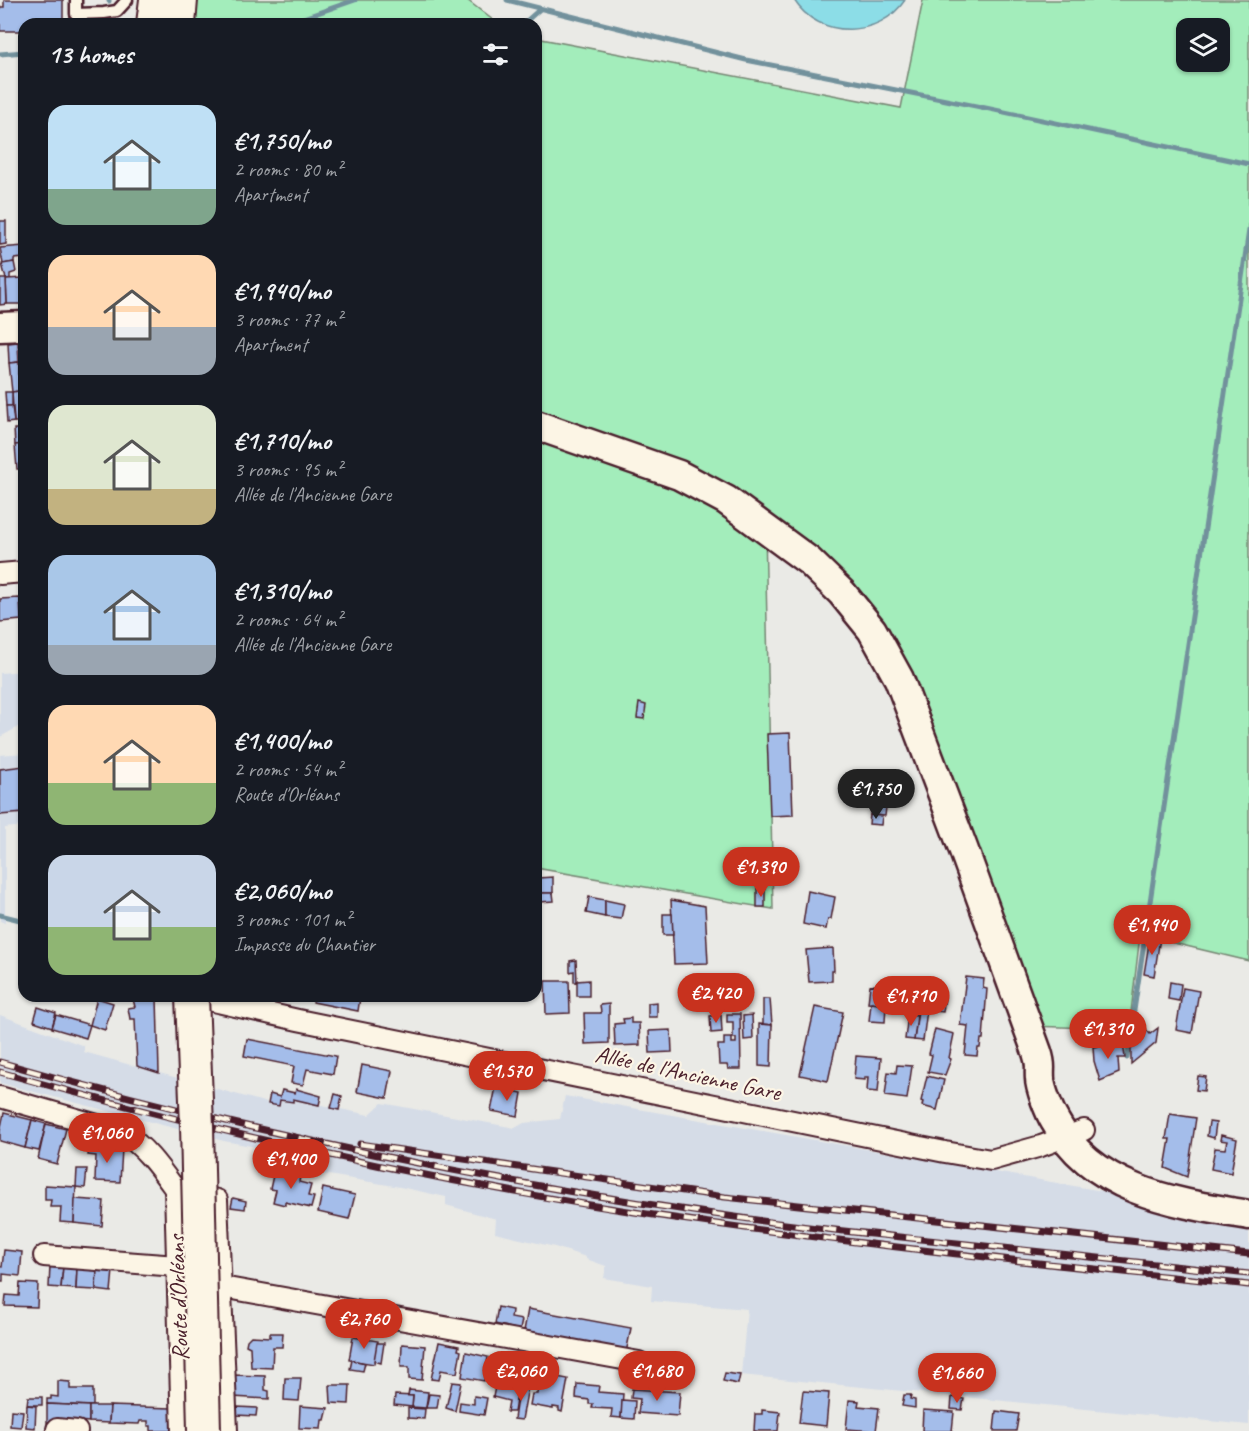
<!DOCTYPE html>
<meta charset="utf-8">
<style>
:root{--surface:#171b24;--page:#242831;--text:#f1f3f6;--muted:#9ea1a6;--accent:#c8321e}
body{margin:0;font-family:Caveat,sans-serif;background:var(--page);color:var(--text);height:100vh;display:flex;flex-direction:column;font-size:22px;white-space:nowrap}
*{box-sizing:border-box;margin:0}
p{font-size:20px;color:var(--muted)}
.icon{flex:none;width:33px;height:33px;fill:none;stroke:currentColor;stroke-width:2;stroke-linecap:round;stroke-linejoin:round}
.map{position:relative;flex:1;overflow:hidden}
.drawer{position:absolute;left:18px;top:18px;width:524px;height:984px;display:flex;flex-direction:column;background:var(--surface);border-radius:18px;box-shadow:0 2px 4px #0004}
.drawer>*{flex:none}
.tools{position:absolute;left:1176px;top:18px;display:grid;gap:12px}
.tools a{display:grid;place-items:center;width:54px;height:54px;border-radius:12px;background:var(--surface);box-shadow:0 2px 4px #0004;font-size:30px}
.price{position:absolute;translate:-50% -51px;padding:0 14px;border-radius:21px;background:var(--accent);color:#fff;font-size:20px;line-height:39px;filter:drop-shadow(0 2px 3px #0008)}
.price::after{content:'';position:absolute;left:50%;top:36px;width:18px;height:14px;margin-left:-9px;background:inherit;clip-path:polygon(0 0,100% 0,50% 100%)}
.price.current{background:#222;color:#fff}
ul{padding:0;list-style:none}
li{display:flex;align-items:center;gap:18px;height:150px;padding:0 30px}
li span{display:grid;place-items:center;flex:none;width:168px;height:120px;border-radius:18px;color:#555}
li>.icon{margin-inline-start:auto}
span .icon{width:72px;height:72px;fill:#fffc;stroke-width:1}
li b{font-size:26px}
h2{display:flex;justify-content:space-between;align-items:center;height:72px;padding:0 30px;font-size:26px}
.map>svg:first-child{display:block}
.built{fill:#d5dce7}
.green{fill:#a3edbb;stroke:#768673;stroke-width:1.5;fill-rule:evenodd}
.water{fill:#8cdde7;stroke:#72919c;stroke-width:1.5}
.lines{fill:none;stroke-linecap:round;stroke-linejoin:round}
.stream{stroke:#72919c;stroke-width:5}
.building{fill:#a4bdea;stroke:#4a1f2b;stroke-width:1.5}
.service-casing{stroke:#4a1f2b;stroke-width:15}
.minor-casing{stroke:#4a1f2b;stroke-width:24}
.secondary-casing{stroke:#4a1f2b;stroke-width:33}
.primary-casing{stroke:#4a1f2b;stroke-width:36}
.service{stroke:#fcf5e5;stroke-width:10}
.minor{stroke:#fcf5e5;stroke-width:20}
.secondary{stroke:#fcf5e5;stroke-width:28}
.primary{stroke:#fcf5e5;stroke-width:32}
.rail-casing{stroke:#4a1f2b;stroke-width:7}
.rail{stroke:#fcf5e5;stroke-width:4.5;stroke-dasharray:14;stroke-linecap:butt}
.primary-bridge-casing{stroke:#4a1f2b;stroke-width:36;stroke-linecap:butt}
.primary-bridge{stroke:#fcf5e5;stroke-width:32}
.labels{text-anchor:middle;stroke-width:4.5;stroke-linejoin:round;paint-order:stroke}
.street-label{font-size:24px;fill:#4a1f2b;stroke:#fcf5e5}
</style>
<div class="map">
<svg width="1249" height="1431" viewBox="0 0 1249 1431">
<rect width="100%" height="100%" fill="#eaeae6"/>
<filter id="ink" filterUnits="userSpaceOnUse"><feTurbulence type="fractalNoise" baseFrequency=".0167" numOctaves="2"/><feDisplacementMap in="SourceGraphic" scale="12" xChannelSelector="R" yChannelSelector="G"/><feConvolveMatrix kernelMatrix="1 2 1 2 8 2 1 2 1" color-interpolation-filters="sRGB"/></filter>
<g filter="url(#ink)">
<g class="built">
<path d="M24 671V724L0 737V673Z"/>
<path d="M24 753V826L5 828V923L0 921V755Z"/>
<path d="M0 1015 84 1046V1052L278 1106 280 1100 292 1102 293 1099 369 1115 382 1103 515 1128 524 1123 560 1119 565 1096 1249 1217V1425L741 1375 747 1309 651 1301 652 1286 604 1278 606 1266 586 1259V1257L555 1247 495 1233 496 1219 446 1205V1197L400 1187 275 1166 277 1151 224 1141 0 1083Z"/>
</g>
<g class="green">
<path d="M177 0H467L498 24H179Z"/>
<path d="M923 0H1249V961L1140 935 1129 1029 1027 1026 872 630 765 529 773 909 536 868V38L901 108ZM1186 28H1220V62H1186Z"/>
</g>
<path class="water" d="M794 0H905C880 38 819 40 794 0Z"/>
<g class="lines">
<g class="stream">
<path d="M109 0V1"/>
<path d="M507 0 746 60 976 106 1249 164"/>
<path d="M286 24 355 0"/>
<path d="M523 24 540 9"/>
<path d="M0 54 24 52"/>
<path d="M0 915 24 921"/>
<path d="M1127 1058 1249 230"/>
</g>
</g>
<g class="building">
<path d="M4 0H63V24H24V31H0V7H4Z"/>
<path d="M0 221H6V244L0 245Z"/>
<path d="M24 246V258L14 259V262L3 264 0 248Z"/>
<path d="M14 262 16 272 10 274V279H6L2 264Z"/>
<path d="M24 278V304H7L6 279Z"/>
<path d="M0 279H6L7 304 0 305Z"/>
<path d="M18 342 19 362 9 363 8 343Z"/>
<path d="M19 362V391L12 392 9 363Z"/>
<path d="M19 391 20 422H14L12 392Z"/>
<path d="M5 392H12V406H6Z"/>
<path d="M6 406H12L14 422 7 423Z"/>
<path d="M14 429H24L23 445H15Z"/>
<path d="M24 444V469H17L15 445Z"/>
<path d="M20 598 21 620 0 622V599Z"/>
<path d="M639 703 646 705 644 719 637 718Z"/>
<path d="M790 733 793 815 770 816 767 734Z"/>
<path d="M24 766V813L0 815V769Z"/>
<path d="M871 806 886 807 885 816 870 815Z"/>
<path d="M870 815 882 816 881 825 869 824Z"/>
<path d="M553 877V893H538V878Z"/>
<path d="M757 888 765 889V907H757Z"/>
<path d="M808 891 835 897 831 919H828L826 929 803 924Z"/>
<path d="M538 893H553L554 901 539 902Z"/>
<path d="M589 897 605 900V917L586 913Z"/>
<path d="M605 900 624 904 621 919 605 917Z"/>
<path d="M671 900 705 906 708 963 674 964Z"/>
<path d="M663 914H672L673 935H663Z"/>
<path d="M1124 914 1136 915 1133 937 1121 936Z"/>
<path d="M1150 937 1160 938 1154 976 1144 974Z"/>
<path d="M833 948 834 971H832V981L809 982 806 950Z"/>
<path d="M576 960 577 982H574V971L570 972V961Z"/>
<path d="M966 977 984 979 983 988 987 989 983 1039H981L980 1048H978L977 1056 965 1055 968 1026 960 1025Z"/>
<path d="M589 980V996H577V981Z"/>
<path d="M545 981H569L570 1013 546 1014Z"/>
<path d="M1170 982 1181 984 1179 1001 1168 999Z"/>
<path d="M870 985 888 986 886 1005 868 1003Z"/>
<path d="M1183 988 1199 991 1192 1033 1176 1030Z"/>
<path d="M920 995 945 997 943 1012 927 1010 923 1041 914 1040Z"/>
<path d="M312 996H360V997L312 999Z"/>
<path d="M360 997 358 1011 313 1002 312 999Z"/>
<path d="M97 998 113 1003 105 1030 90 1025Z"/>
<path d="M157 998 159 1073 137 1066 135 1019H130L128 1008 135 1007 133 999Z"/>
<path d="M763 999H770L772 1025 763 1024Z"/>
<path d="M657 1002V1017H648V1003Z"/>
<path d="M871 1003 886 1005 885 1022 869 1021Z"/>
<path d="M609 1004V1043L585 1044 584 1013H601L600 1005Z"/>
<path d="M38 1007 56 1013 52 1027 34 1021Z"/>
<path d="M815 1007 843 1012 828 1081 800 1075Z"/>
<path d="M727 1014H740L741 1069H728L727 1065H719L718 1045H724V1038H732V1043H736V1038H733V1022H727Z"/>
<path d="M908 1014 917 1015 914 1040 905 1039Z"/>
<path d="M56 1015 90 1025 86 1038 52 1028Z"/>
<path d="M721 1015 722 1032 711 1033 710 1016Z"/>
<path d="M752 1015 753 1039 744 1040 743 1016Z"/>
<path d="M631 1018V1023H639L640 1045 615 1046 614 1024 624 1023 623 1019Z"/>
<path d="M759 1024 772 1025 771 1067 759 1066Z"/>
<path d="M1145 1028 1150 1034 1158 1028 1156 1043 1131 1064V1049L1138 1044 1133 1038Z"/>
<path d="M935 1029 954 1034 949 1058 951 1059 945 1075 928 1072 932 1055 929 1054Z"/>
<path d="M671 1030 672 1052 650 1053 649 1031Z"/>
<path d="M247 1039 336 1056 333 1074 307 1069 303 1085 291 1083 294 1066 244 1056Z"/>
<path d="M1123 1043 1125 1058H1118L1119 1073 1100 1081 1094 1061 1093 1047Z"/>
<path d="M856 1056 881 1058 878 1092 867 1091 868 1077H865V1080L854 1079Z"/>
<path d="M362 1065 392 1071 387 1098 357 1092Z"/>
<path d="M897 1065 912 1066 907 1099 885 1096 888 1072 896 1073Z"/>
<path d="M927 1076 944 1080 937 1110 922 1106 923 1102 921 1101Z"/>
<path d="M1198 1076 1206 1077 1204 1091 1196 1090Z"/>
<path d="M496 1087 522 1093 518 1116 491 1111Z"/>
<path d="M296 1089 321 1096 319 1105 293 1099V1102L280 1100 279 1106 268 1104 270 1094 280 1097 282 1090 295 1093Z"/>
<path d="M335 1094 342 1096 339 1110 331 1108Z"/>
<path d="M4 1113 32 1120 25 1148 0 1141V1131Z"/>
<path d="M1170 1114 1196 1118 1187 1177 1165 1168 1170 1139H1166Z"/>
<path d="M32 1120 46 1124 39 1151 25 1148Z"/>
<path d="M1209 1122 1216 1123 1214 1138 1207 1136Z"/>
<path d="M46 1124 66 1129 57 1164 38 1159Z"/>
<path d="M1221 1135 1237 1139 1231 1173 1211 1169 1215 1148 1225 1149 1227 1141 1220 1140Z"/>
<path d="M89 1147 122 1149 120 1182 95 1181 96 1156 88 1155Z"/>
<path d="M77 1169H87L85 1188 76 1187Z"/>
<path d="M274 1171 300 1177 299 1182 311 1185 308 1196 314 1197 311 1208 285 1202V1205L273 1202 276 1190 270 1189Z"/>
<path d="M45 1185 76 1187 74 1223 60 1222 61 1207H50L51 1200H45Z"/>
<path d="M323 1188 355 1195 349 1219 318 1212Z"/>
<path d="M233 1198 246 1201 245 1209 231 1207Z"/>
<path d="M75 1199 104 1201 102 1226 74 1223Z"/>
<path d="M4 1250 22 1252 20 1276 3 1274V1281H0V1267H2Z"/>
<path d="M50 1266 63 1267 61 1288 49 1287Z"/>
<path d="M63 1267 77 1268 76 1289 61 1288Z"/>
<path d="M77 1268 97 1269 96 1290 76 1289Z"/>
<path d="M97 1269 113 1270 111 1292 96 1290Z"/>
<path d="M20 1283 38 1284 37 1307 5 1306 6 1295 19 1296Z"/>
<path d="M498 1307 512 1310 511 1318 522 1320 520 1330 495 1324Z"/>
<path d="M528 1309 631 1328 626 1353 543 1337V1334L524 1331Z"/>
<path d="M270 1333H283L282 1347H273L272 1368 251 1367 250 1347 246 1345 247 1340 251 1336 270 1337Z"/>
<path d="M353 1337 378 1341 374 1364 349 1360Z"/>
<path d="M439 1342 459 1346 458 1350 461 1351 457 1373 441 1370 439 1380 431 1379Z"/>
<path d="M377 1343H384L381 1363 374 1361Z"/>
<path d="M402 1344 425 1346 422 1380 409 1379V1367H401Z"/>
<path d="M466 1352 488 1357 484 1381 462 1377Z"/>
<path d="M352 1360 365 1363 363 1371 350 1369Z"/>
<path d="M725 1373 740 1375 738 1384 723 1381Z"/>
<path d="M232 1375 265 1376V1390L269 1391V1399L233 1397Z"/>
<path d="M497 1377 519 1381 514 1412H507L509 1401 493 1397Z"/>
<path d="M557 1377 568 1379 562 1412 559 1411V1408L553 1407V1409L530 1405 532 1394H537L539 1381 555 1384Z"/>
<path d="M285 1378H301L299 1401 284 1400Z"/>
<path d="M58 1381 70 1382V1389H93V1406L47 1404V1399H51V1396L58 1397Z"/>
<path d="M452 1382 461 1383 455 1411 446 1408Z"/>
<path d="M577 1384 599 1386 598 1392 623 1394 621 1418 611 1417 612 1409 592 1408 593 1404H589V1400L576 1398Z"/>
<path d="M330 1385H350L349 1404 331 1403Z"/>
<path d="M519 1385 528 1387 522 1420 514 1419Z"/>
<path d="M632 1389 680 1392 678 1416 638 1413 640 1399 631 1398Z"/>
<path d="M409 1390 428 1392 426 1408 412 1407 413 1396H408Z"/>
<path d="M803 1391 829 1393 826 1426 799 1423Z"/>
<path d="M429 1394 439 1395 437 1408H426Z"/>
<path d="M395 1395 413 1396 412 1407 394 1405Z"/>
<path d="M904 1395H911L910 1399 915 1400V1408L902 1406Z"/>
<path d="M474 1396 487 1398 484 1415 459 1411 460 1402 474 1404Z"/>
<path d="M28 1397H42V1405H27Z"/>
<path d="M952 1397 964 1399 962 1410 951 1409Z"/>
<path d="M622 1400 635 1401 634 1419 621 1418Z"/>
<path d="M849 1400 859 1401 858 1406 879 1408 876 1431 846 1429Z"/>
<path d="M47 1404 89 1406V1422L67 1420 47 1423Z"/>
<path d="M27 1405 36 1406 35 1428 26 1427Z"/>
<path d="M89 1406H110L109 1423 89 1422Z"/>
<path d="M110 1406 171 1408 172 1431H151V1426H148V1421H140L139 1424 109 1423Z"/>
<path d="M300 1406 328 1408 325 1420H322L321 1429 299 1428Z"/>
<path d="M237 1407 257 1408 256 1416 236 1415Z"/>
<path d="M408 1408 425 1409 424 1419 408 1418Z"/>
<path d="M11 1410 23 1411 21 1427 10 1426Z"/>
<path d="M762 1410 780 1412 778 1431H754L755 1414H762Z"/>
<path d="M923 1410 954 1412 952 1431H922Z"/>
<path d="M996 1411 1019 1414 1016 1431H994Z"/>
</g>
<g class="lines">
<g class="service-casing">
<path id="service" d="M76 0V14L104 13 117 11 127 0"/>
</g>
<g class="minor-casing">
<g id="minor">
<path d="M0 574 24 572"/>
<path d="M191 996 298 1020 945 1152 991 1160 1041 1146 1084 1130"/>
<path d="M0 1097 122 1132C145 1147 159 1167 175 1189"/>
<path d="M175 1189 217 1200 227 1431"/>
<path d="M175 1189 182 1431"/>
<path d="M44 1256 177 1266"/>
<path d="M222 1287 639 1362"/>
<path d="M57 1429 77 1431"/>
</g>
</g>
<g class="secondary-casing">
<g id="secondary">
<path d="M0 327 24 326"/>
<path d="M536 425 679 475 726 500 809 561 842 593 872 630 899 679 963 848 1037 1052C1042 1067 1039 1065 1040 1079 1040 1088 1050 1113 1055 1121 1093 1192 1178 1203 1249 1215"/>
</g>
</g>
<g class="primary-casing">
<g id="primary">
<path d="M153 24 156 0"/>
<path d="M179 24 181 0"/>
</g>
</g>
<use href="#service" class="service"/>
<use href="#minor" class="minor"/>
<use href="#secondary" class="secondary"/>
<use href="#primary" class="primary"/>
<g class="rail-casing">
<g id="rail">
<path d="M0 1062C259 1136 525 1190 793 1225 847 1232 903 1237 957 1243 1055 1253 1152 1264 1249 1274"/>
<path d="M0 1072C213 1132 429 1181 647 1214 847 1244 1048 1264 1249 1285"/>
<path d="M360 1144 725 1197 1249 1254"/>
</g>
</g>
<use href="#rail" class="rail"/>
<g class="primary-bridge-casing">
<path id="primary-bridge" d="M192 996 197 1126 204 1431"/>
</g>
<use href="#primary-bridge" class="primary-bridge"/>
</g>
</g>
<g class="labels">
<g class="street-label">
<text transform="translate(688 1073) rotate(12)" y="8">Allée de l'Ancienne Gare</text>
<text transform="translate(178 1298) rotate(-92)" y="8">Route d'Orléans</text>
</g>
</g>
</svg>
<div class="tools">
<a><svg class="icon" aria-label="layers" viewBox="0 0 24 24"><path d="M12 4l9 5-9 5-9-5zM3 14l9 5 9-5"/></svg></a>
</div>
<b class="price current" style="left:876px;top:820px">€1,750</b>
<b class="price" style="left:761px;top:898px">€1,390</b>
<b class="price" style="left:1152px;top:956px">€1,940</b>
<b class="price" style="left:716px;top:1024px">€2,420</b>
<b class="price" style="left:911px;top:1027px">€1,710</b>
<b class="price" style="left:1108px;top:1060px">€1,310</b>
<b class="price" style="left:507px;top:1102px">€1,570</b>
<b class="price" style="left:107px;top:1164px">€1,060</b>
<b class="price" style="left:291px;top:1190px">€1,400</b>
<b class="price" style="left:364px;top:1350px">€2,760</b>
<b class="price" style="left:521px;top:1402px">€2,060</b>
<b class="price" style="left:657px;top:1402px">€1,680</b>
<b class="price" style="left:957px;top:1404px">€1,660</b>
<section class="drawer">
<h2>13 homes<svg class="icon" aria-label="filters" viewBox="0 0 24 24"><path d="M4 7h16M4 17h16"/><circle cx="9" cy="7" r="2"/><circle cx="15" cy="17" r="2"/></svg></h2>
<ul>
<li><span style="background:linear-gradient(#bfe0f5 70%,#7fa58c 0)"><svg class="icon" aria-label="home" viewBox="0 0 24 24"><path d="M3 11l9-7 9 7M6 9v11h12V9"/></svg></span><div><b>€1,750/mo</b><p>2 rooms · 80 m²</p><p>Apartment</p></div></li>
<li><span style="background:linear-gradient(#ffd9b3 60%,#9aa5b1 0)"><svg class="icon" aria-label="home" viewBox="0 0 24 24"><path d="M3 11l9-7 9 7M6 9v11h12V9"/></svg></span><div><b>€1,940/mo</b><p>3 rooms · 77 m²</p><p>Apartment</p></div></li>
<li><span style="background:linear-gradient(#dfe7d0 70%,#c2b280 0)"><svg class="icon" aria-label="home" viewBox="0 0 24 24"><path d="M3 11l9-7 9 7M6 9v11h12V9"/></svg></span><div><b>€1,710/mo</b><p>3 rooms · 95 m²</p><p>Allée de l'Ancienne Gare</p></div></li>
<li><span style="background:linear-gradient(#a9c7e8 75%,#9aa5b1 0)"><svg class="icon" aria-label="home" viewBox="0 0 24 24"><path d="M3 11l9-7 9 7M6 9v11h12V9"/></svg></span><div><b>€1,310/mo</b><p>2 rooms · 64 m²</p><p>Allée de l'Ancienne Gare</p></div></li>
<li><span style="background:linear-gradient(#ffd9b3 65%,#8fb573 0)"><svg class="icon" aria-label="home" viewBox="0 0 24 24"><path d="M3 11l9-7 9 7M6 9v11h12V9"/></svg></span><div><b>€1,400/mo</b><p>2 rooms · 54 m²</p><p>Route d'Orléans</p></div></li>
<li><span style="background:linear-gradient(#c9d6e8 60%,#8fb573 0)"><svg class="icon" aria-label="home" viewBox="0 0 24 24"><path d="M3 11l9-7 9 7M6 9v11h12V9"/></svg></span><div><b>€2,060/mo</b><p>3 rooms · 101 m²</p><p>Impasse du Chantier</p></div></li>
</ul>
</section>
</div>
